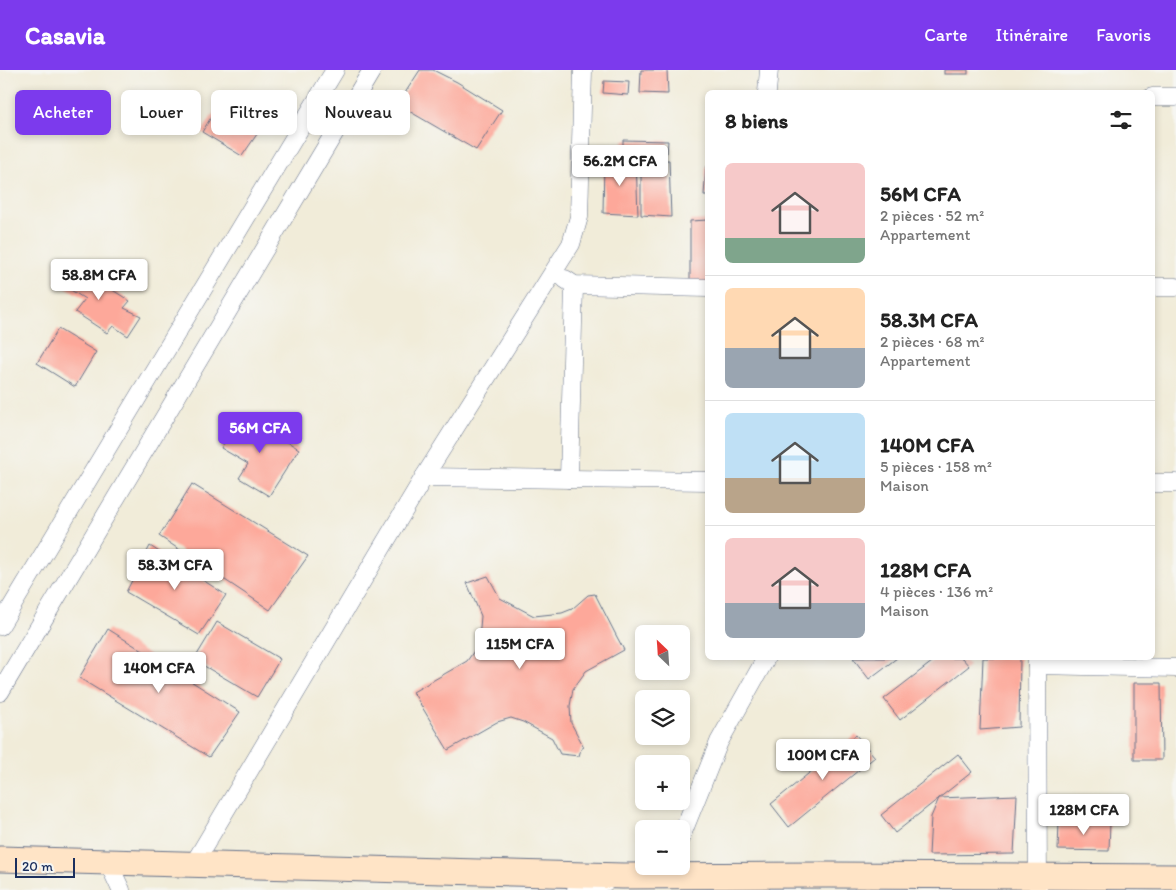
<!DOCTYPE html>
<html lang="fr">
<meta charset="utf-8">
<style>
:root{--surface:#fff;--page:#f6f6f6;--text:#222;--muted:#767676;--line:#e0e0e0;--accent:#7c3aed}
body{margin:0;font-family:Itim,sans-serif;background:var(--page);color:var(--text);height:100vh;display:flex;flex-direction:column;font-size:19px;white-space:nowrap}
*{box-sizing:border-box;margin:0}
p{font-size:16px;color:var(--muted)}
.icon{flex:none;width:28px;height:28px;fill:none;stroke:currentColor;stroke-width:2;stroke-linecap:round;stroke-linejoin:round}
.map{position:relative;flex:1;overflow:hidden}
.sheet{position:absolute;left:705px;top:20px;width:450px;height:570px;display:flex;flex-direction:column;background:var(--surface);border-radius:8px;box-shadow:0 2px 8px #0003}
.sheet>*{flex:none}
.banner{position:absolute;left:15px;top:20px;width:475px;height:45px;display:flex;gap:10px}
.needle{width:32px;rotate:335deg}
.controls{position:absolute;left:635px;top:555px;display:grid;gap:10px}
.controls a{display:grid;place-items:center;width:55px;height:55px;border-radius:8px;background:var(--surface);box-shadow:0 2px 8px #0003;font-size:25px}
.scale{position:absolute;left:15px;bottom:12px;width:60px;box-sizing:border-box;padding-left:5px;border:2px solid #1b2f5e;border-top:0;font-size:14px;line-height:18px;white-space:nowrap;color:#1b2f5e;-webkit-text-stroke:4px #f6f6f2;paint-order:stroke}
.price{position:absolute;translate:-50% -42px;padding:0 11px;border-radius:5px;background:#fff;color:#222;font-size:16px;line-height:32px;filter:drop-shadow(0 1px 2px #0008)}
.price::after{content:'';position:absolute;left:50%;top:30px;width:15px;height:11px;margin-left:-8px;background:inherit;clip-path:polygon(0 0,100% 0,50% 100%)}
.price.on{background:var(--accent);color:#fff}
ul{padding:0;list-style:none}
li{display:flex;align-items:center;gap:15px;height:125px;padding:0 20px}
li+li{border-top:1px solid var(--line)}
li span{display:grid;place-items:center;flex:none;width:140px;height:100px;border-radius:8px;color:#555}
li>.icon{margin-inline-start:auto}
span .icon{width:60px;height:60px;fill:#fffc;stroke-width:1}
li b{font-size:21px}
h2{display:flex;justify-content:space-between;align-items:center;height:60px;padding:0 20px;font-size:21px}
.chip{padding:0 18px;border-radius:8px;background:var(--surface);box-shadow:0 2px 8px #0003;font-size:18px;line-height:45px}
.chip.on{background:var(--accent);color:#fff}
header{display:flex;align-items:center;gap:30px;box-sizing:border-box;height:70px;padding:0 25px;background:var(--accent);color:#fff}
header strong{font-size:24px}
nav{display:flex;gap:28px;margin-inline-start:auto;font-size:18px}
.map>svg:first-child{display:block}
.building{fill:#fda89a}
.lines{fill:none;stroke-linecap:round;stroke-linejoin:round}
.street-casing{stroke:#667189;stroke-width:19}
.secondary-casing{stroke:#667189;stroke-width:27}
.street{stroke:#fff;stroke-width:18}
.secondary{stroke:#ffe4c6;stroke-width:25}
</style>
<header>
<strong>Casavia</strong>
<nav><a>Carte</a><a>Itinéraire</a><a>Favoris</a></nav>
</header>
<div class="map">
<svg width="1176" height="820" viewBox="0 0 1176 820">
<rect width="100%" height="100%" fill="#f6f6f2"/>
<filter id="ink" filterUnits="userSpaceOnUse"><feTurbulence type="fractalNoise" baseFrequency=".02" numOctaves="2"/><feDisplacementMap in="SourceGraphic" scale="10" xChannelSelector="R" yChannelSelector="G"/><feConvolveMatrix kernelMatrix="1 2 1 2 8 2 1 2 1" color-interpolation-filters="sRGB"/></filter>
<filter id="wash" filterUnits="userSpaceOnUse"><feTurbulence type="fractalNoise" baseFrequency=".0096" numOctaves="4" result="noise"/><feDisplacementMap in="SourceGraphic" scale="20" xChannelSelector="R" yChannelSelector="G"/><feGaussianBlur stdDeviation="1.12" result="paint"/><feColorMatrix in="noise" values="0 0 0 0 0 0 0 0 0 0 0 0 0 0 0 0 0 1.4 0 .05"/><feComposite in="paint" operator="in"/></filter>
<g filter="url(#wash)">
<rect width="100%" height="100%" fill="#f1ecd9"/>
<g id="blocks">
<g class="building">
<path d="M420 0H433L457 12 502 40 476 80 402 37 403 26Z"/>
<path d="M641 0H667L668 24 640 23Z"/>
<rect x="944" y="0" width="24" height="4"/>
<path d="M604 11 629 12 628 25 603 23Z"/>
<path d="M223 28 264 54 242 86 202 62Z"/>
<path d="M623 70 668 71 667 83 623 85Z"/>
<path d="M636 89 638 145 603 143 604 91Z"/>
<path d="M669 90 671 147 641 145V91Z"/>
<path d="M708 96V125H704L706 97Z"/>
<path d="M708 150V218H690V151Z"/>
<path d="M68 192 130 231 124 238 141 246 128 266 113 256 107 263 75 242 85 229 55 210Z"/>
<path d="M58 259 96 282 75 317 37 293Z"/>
<path d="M242 344 299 379 269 426 239 408 248 394 221 378Z"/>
<path d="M192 414 308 486 270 540 159 466Z"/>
<path d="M150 476 226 525 199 565 126 522Z"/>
<path d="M488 506 500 528 534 546 562 543 572 539 588 525 595 524 617 567 624 580 586 601 573 619 570 636 571 653 584 677 581 679 579 686 560 684 552 668 523 652 511 648 497 652 448 680 413 622 467 591 474 581 479 569 481 546 467 513Z"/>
<path d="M217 552 280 589 257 627 194 590Z"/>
<path d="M108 559 240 642 209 687 79 608Z"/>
<path d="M853 588H897L869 609Z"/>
<path d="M937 588H962L969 596 900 650 884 629Z"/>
<path d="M983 588H1020L1019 657 980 660Z"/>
<path d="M1134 613H1161L1162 690H1134Z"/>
<path d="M856 665 875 687 789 757 771 734Z"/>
<path d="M958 684 972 702 895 763 881 745Z"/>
<path d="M1017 725 1014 784 929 785 931 747 939 728Z"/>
<path d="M1059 751 1110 752 1109 781 1058 780Z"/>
</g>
</g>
</g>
<g filter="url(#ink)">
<use href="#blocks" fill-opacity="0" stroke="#667189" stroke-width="1"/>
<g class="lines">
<g class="street-casing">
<g id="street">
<path d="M767 22 769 0"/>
<path d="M1152 27H1176"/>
<path d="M565 209 574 215 708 218"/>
<path d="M1152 217H1176"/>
<path d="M424 407 708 411"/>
<path d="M569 409 574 215"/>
<path d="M1152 413H1176"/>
<path d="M0 556 335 0"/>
<path d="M1037 588 1038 820"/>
<path d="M1037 595 1176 598"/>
<path d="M0 622 372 0"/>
<path d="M681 767 719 672 766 588"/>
<path d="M108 792 121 820"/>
<path d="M193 795 424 407 571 174 579 147 583 0"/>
<path d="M576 820 607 811"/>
</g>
</g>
<g class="secondary-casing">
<path id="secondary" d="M0 789 623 806 829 805 1176 807"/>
</g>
<use href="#street" class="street"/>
<use href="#secondary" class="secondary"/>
</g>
</g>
</svg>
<div class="controls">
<a><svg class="needle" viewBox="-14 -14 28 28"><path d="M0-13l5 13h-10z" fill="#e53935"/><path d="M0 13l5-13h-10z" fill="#767676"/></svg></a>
<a><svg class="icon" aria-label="layers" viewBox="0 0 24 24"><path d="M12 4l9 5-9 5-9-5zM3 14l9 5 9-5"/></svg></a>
<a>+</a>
<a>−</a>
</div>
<div class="scale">20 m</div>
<b class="price" style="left:620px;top:117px">56.2M CFA</b>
<b class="price" style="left:99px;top:231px">58.8M CFA</b>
<b class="price on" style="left:260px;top:384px">56M CFA</b>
<b class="price" style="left:175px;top:521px">58.3M CFA</b>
<b class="price" style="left:520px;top:600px">115M CFA</b>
<b class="price" style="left:159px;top:624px">140M CFA</b>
<b class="price" style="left:823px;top:711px">100M CFA</b>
<b class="price" style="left:1084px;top:766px">128M CFA</b>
<div class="banner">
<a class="chip on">Acheter</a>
<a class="chip">Louer</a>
<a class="chip">Filtres</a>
<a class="chip">Nouveau</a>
</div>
<section class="sheet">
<h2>8 biens<svg class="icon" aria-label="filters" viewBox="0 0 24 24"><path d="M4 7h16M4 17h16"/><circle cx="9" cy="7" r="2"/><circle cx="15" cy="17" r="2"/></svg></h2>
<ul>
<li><span style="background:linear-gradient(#f6c9c9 75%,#7fa58c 0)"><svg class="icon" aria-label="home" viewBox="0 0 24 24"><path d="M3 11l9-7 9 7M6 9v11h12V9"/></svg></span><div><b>56M CFA</b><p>2 pièces · 52 m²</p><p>Appartement</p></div></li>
<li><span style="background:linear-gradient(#ffd9b3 60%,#9aa5b1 0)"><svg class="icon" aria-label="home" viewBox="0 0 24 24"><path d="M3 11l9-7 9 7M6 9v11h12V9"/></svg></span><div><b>58.3M CFA</b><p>2 pièces · 68 m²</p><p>Appartement</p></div></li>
<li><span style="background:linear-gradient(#bfe0f5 65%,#b9a48a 0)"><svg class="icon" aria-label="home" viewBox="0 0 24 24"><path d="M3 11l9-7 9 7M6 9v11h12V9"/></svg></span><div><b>140M CFA</b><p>5 pièces · 158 m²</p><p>Maison</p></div></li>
<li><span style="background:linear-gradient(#f6c9c9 65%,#9aa5b1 0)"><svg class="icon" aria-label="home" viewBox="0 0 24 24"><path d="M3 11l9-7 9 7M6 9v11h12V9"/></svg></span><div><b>128M CFA</b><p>4 pièces · 136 m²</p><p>Maison</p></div></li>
</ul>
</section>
</div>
